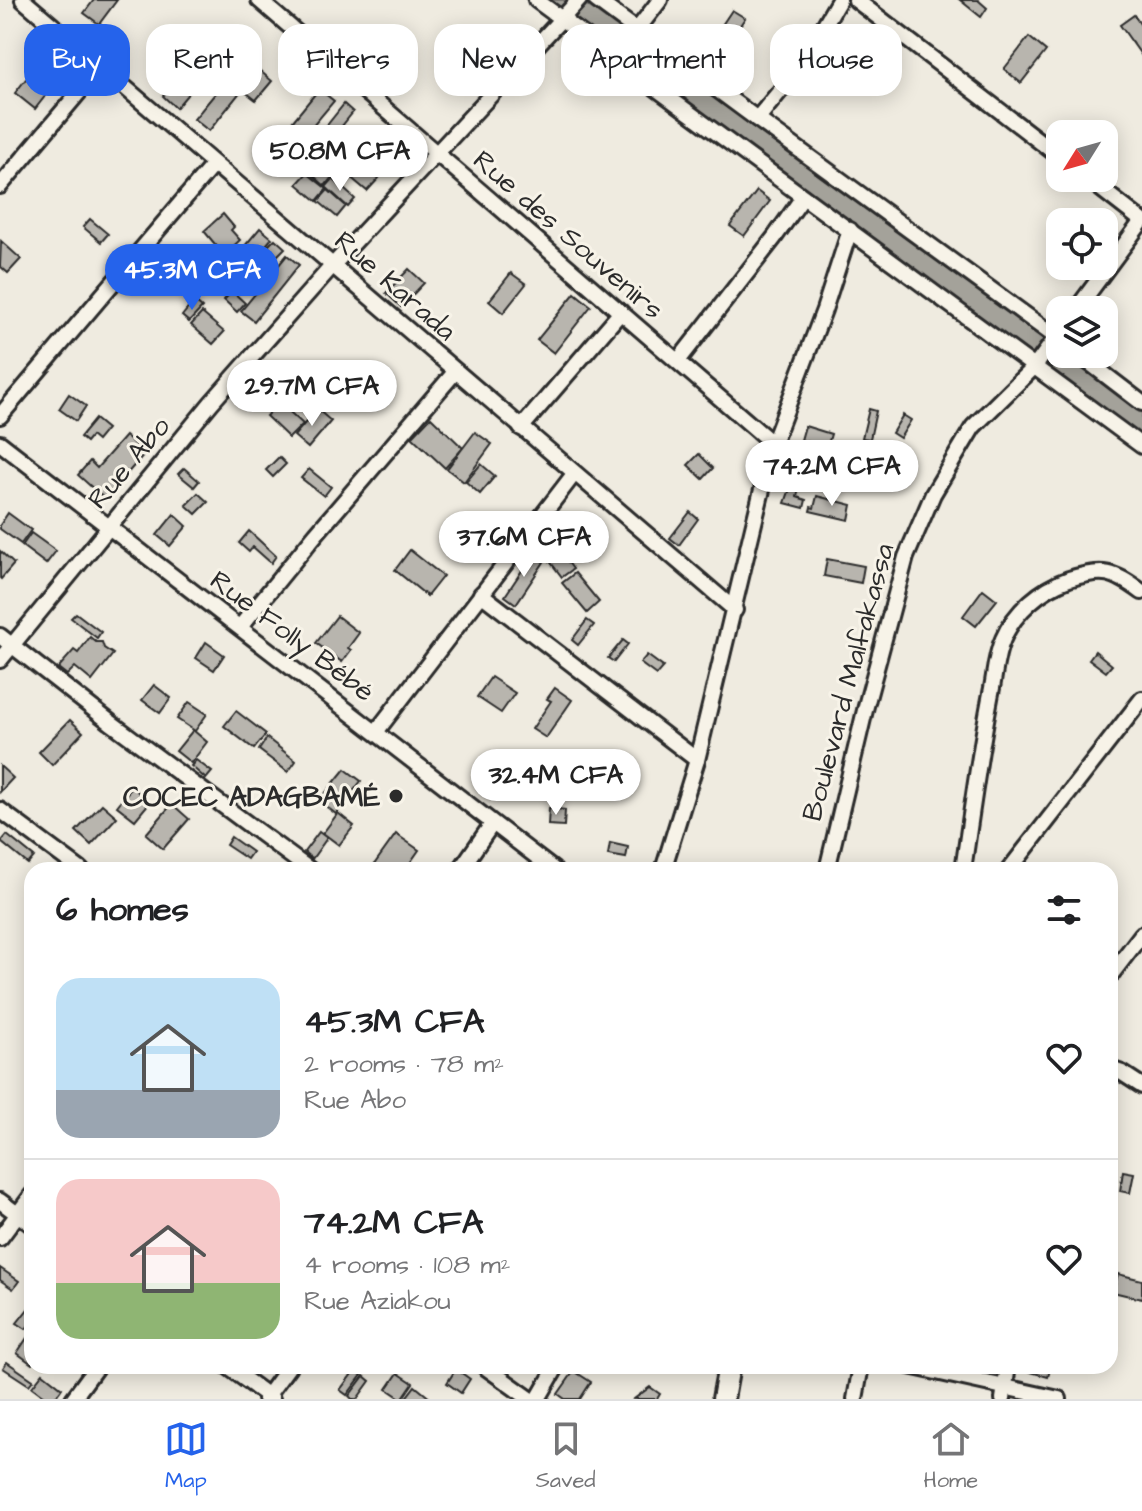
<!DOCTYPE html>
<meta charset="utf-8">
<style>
:root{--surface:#fff;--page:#f2f2f2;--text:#202124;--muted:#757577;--line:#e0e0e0;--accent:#2563eb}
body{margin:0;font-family:"Architects Daughter",sans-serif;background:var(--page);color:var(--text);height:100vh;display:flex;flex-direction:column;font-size:30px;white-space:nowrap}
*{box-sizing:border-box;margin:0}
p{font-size:26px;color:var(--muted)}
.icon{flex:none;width:44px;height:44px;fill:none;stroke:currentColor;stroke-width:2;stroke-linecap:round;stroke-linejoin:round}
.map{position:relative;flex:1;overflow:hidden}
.details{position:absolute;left:24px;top:862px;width:1094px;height:512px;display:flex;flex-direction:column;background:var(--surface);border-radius:24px;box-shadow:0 4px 20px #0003}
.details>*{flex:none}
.banner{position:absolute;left:24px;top:24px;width:1094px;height:72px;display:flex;gap:16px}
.needle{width:52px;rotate:233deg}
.controls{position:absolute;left:1046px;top:120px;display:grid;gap:16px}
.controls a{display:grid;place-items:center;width:72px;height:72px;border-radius:16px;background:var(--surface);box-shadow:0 4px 20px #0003;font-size:40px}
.price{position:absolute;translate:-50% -68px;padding:0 18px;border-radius:28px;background:#fff;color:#222;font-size:26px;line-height:52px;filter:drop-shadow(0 2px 4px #0008)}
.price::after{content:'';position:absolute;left:50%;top:48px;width:24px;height:18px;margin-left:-12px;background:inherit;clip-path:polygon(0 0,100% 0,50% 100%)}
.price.active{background:var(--accent);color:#fff}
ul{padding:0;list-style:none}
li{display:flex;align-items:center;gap:24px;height:200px;padding:0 32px}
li+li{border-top:2px solid var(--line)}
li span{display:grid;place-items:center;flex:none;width:224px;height:160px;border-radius:24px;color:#555}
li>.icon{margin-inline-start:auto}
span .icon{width:96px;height:96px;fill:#fffc;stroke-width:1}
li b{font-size:34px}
h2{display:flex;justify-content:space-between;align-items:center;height:96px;padding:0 32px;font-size:34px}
.pill{padding:0 28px;border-radius:24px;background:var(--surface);box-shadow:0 4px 20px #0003;font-size:28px;line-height:72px}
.pill.active{background:var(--accent);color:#fff}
.tabs{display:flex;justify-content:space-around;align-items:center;height:112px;border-top:2px solid var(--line);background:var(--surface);font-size:22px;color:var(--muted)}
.tabs a{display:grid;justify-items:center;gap:4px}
.tabs .active{color:var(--accent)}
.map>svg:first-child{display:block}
.water{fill:#a4a29a;stroke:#74726e;stroke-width:2}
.building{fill:#b8b5ae;stroke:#2b2b2b;stroke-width:2}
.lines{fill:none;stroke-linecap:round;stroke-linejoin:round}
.street-casing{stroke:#2b2b2b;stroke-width:20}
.secondary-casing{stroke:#2b2b2b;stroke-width:26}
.street{stroke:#f7f3e8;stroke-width:14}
.secondary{stroke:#f7f3e8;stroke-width:20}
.poi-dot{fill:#2b2b2b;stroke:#f7f3e8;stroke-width:3}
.labels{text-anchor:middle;stroke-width:6;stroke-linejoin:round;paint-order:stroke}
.street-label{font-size:28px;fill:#2b2b2b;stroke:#f7f3e8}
.poi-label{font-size:28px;font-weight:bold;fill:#2b2b2b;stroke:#f7f3e8;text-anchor:end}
</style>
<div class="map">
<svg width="1142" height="1399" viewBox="0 0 1142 1399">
<rect width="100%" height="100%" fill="#efebe0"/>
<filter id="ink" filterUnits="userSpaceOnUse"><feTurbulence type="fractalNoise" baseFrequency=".0125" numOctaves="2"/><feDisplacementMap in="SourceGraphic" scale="16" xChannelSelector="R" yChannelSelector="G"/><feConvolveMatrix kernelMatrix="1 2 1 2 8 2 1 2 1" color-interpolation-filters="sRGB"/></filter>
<g filter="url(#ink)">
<path class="water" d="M549 0H579L591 8 1060 351V354H1064L1142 413V438Z"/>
<g class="building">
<path d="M94 0H117L99 24 84 13Z"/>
<path d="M960 0H978L987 8 981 17Z"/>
<path d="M732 10 745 18 730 40 718 31Z"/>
<path d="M1134 15 1142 27V56L1120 25Z"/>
<path d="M1029 37 1046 51 1021 83 1004 69Z"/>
<path d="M401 56 416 67 395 93 381 82Z"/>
<path d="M71 65 76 70 61 87 55 82Z"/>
<path d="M236 68 250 79 243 88 229 76Z"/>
<path d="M259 70 272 81 256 100 243 90Z"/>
<path d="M179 77 192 89 176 108 163 96Z"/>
<path d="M228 78 242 90 209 131 194 119Z"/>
<path d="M26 79 46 95 35 109 15 93Z"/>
<path d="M319 89 334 101 302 139 288 127Z"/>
<path d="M344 104 353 112 334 136 324 129Z"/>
<path d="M343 126 362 140 351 154 333 140Z"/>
<path d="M320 155 338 170 325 186 307 170Z"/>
<path d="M350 155 359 162 349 176 339 168Z"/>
<path d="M361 163 379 178 367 191 349 176Z"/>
<path d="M307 173 327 189 317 201 297 184Z"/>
<path d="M333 179 355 199 348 207 326 187Z"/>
<path d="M328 190 346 206 337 217 318 201Z"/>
<path d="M757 191 770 201 744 236 730 226Z"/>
<path d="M223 214 234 227 231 230 240 240 224 255 204 231Z"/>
<path d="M90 219 108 234 101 242 83 227Z"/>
<path d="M260 228 272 238 223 296 211 286Z"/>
<path d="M275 239 285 248 271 262 261 253Z"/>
<path d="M1 241 21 259 8 273 0 266Z"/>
<path d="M287 255 299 265 254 321 241 311Z"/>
<path d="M409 269 424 283 401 307 386 293Z"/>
<path d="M511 273 526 284 503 313 489 301Z"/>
<path d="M232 291 245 303 237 312 224 300Z"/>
<path d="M575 293 591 306 554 353 537 340Z"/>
<path d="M194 301 202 308 189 322 182 316Z"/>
<path d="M202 313 224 332 213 344 191 325Z"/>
<path d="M69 394 86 406 76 421 59 409Z"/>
<path d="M279 402 303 424 289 438 266 416Z"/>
<path d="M317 409 331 421 308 448 294 436Z"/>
<path d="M869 409 876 411 870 439 862 438Z"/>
<path d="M903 415 911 420 900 438 892 433Z"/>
<path d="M431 417 463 448 445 468 412 437Z"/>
<path d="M95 419 107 429 97 441 91 436 86 442 80 437Z"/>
<path d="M805 426 831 434 827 448 801 440Z"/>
<path d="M475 432 492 444 464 482 447 469Z"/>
<path d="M125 436 145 453 105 499 78 475 90 461 97 468Z"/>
<path d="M803 445 814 448 808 470 797 467Z"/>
<path d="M699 454 713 468 703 479 688 465Z"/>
<path d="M279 457 286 464 273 477 266 470Z"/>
<path d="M481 464 495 476 480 494 466 482Z"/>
<path d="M184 468 199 481 194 487 178 474Z"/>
<path d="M309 469 331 487 324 496 301 478Z"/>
<path d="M791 486 799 488 797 497 806 500 804 508 785 503Z"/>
<path d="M198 493 208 502 196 514 186 505Z"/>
<path d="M817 496 852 505 849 520 810 511 811 507 814 508Z"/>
<path d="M690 512 698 519 679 545 670 538Z"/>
<path d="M8 513 31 530 21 544 0 529V525Z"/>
<path d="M174 514 187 526 170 546 157 535Z"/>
<path d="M249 531 276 556 271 563 253 547 249 552 239 543Z"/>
<path d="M31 533 56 551 46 564 22 546Z"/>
<path d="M551 539 573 569 562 577 539 547Z"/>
<path d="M410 550 443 576 427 596 395 570Z"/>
<path d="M0 551 14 564 1 579 0 578Z"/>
<path d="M533 554 544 562 516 604 505 596Z"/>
<path d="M827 559 864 566 861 583 824 576Z"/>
<path d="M575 573 599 602 587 613 562 583Z"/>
<path d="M983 589 997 600 976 626 963 616Z"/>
<path d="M76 613 101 632 97 638 71 618Z"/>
<path d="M337 616 359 633 348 648 351 650 342 662 316 643Z"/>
<path d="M587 620 594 625 578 645 572 640Z"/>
<path d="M90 637 96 642H102L104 648 113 654 92 681 75 667 67 675 58 668 74 650 78 653Z"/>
<path d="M623 640 628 644 614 662 608 658Z"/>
<path d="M206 642 224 655 214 670 196 658Z"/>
<path d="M1095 651 1112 665 1106 672 1089 659Z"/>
<path d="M647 655 663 667 656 675 640 663Z"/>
<path d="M491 677 515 693 501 713 477 697Z"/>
<path d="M154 685 171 698 160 713 142 700Z"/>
<path d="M555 688 572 700 546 738 532 729 551 701 547 699Z"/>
<path d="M189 702 207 714 195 731 177 719Z"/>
<path d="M236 711 266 734 254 749 224 726Z"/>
<path d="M70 720 83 732 52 765 39 752Z"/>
<path d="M193 730 207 742 191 763 176 751Z"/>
<path d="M267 738 296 761 288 772 259 750Z"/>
<path d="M196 760 212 772 206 779 191 766Z"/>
<path d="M0 766 13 778 0 792Z"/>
<path d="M345 769 361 781 336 814 319 801Z"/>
<path d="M132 787 150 802 135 820 117 806Z"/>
<path d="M102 804 117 817 91 845 76 831Z"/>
<path d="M172 804 189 819 163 849 146 834Z"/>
<path d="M549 808 565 810 564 826 548 825Z"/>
<path d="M338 813 354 826 339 845 323 833Z"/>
<path d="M319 832 327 838 312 859 304 852Z"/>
<path d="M396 834 419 850 405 870H378L373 866Z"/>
<path d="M7 835 34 857 28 864 1 842Z"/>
<path d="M231 837 252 852 247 859 226 845Z"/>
<path d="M610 843 628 847 626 858 608 855Z"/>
<path d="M1123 1171 1134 1173 1130 1193 1120 1191Z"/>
<path d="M0 1268 19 1281 13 1289 0 1280Z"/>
<path d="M1118 1274 1142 1280V1299L1113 1292Z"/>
<path d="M32 1304V1321L26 1329 17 1323Z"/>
<path d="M27 1338 32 1342V1364L17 1353Z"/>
<path d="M7 1362 33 1380 29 1385 3 1368Z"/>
<path d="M1025 1366H1051L1048 1377 1024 1370Z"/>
<path d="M456 1369 470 1379 461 1393 447 1383Z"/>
<path d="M355 1370 362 1375 347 1395 340 1390Z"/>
<path d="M574 1371 591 1382 580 1399H565L558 1394Z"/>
<path d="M43 1373 62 1388 54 1399H48L32 1387Z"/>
<path d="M398 1373 413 1383 402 1399 387 1389Z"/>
<path d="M364 1376 370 1381 357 1399H352L349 1396Z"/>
<path d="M415 1386 431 1399H405Z"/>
<path d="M650 1387 660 1394 657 1399H634Z"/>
</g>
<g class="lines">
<g class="street-casing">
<g id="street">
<path d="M23 0 735 610"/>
<path d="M259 0 773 444"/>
<path d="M536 0 1142 446"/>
<path d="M596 0 757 119 800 67 839 0"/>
<path d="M856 0 1060 157"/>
<path d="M637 30 660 0"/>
<path d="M757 119 1060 340"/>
<path d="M1087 178 1141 220"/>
<path d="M0 186 101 66"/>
<path d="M1076 310 1142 221"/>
<path d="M1078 354 1142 403"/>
<path d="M678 361 774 238 803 197"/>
<path d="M0 416 213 165"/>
<path d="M521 428 621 312"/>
<path d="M0 443 554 870"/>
<path d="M481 594 697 760"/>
<path d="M240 627 316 534 455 372"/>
<path d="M0 636 110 722 310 870"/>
<path d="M0 660 211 403 333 265 579 0"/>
<path d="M376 732 574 474"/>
<path d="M0 810 81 870"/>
<path d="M460 870 492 824"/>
<path d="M663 870 697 760 773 444 824 310 850 230"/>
<path d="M827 870 866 706 906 557 933 494 973 427 1036 365 1060 332"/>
<path d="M963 870C972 809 980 748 992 688 995 672 996 654 1003 639 1015 611 1041 589 1069 579 1104 568 1113 571 1142 592"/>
<path d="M1009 870 1142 699"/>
<path d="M1110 976 1142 934"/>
<path d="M1110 1069 1122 1073 1142 1086"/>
<path d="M0 1201 32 1225"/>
<path d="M0 1238 32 1195"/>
<path d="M227 1366 272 1399"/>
<path d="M484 1366 530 1399"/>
<path d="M909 1366 1059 1399"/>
<path d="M73 1399 97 1366"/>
<path d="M265 1399 289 1366"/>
<path d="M538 1399 557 1366"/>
<path d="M855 1399 861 1366"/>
<path d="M1003 1399 1008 1366"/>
</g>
</g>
<g class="secondary-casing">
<path id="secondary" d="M723 1399 729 1366"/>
</g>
<use href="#street" class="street"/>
<use href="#secondary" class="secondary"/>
</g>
</g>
<circle class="poi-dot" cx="396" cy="796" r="8"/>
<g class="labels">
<g class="street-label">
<text transform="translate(569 234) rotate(41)" y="10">Rue des Souvenirs</text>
<text transform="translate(396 285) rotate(41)" y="10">Rue Karada</text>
<text transform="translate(128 462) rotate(-50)" y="10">Rue Abo</text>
<text transform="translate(293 635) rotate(37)" y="10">Rue Folly Bébé</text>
<text transform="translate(847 682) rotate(-75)" y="10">Boulevard Malfakassa</text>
</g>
<g class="poi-label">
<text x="380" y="806">COCEC ADAGBAMÉ</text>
</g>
</g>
</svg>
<div class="controls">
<a><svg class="needle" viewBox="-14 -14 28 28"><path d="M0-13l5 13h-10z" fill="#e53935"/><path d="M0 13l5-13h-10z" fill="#757577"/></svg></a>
<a><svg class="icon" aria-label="locate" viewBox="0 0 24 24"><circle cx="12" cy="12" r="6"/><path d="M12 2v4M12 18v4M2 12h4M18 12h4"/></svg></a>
<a><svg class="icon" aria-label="layers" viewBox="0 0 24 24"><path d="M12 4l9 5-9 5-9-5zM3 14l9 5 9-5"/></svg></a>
</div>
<b class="price" style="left:340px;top:193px">50.8M CFA</b>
<b class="price active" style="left:192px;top:312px">45.3M CFA</b>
<b class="price" style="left:312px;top:428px">29.7M CFA</b>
<b class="price" style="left:832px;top:508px">74.2M CFA</b>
<b class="price" style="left:524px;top:579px">37.6M CFA</b>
<b class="price" style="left:556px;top:817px">32.4M CFA</b>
<div class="banner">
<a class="pill active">Buy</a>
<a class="pill">Rent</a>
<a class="pill">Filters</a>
<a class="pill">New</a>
<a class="pill">Apartment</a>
<a class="pill">House</a>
</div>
<section class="details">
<h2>6 homes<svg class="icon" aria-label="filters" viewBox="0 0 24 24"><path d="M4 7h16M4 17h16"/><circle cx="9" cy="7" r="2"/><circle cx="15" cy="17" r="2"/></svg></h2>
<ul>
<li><span style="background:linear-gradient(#bfe0f5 70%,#9aa5b1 0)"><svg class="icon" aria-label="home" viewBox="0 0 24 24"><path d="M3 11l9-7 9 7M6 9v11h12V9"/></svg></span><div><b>45.3M CFA</b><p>2 rooms · 78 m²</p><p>Rue Abo</p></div><svg class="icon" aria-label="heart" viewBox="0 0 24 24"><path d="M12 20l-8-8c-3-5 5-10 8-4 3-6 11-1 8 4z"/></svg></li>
<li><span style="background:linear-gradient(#f6c9c9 65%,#8fb573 0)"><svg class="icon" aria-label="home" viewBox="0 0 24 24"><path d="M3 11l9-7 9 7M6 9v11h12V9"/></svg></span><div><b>74.2M CFA</b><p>4 rooms · 108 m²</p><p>Rue Aziakou</p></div><svg class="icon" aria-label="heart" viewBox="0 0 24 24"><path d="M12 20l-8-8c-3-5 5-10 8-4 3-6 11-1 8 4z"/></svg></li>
</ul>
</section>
</div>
<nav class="tabs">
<a class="active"><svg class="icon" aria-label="map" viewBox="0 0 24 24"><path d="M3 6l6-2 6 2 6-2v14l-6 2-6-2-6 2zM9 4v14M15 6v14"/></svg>Map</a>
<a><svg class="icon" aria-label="saved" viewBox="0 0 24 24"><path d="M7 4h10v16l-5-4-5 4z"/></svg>Saved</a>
<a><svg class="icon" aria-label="home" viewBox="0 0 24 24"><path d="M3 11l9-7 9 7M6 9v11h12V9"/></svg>Home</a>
</nav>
